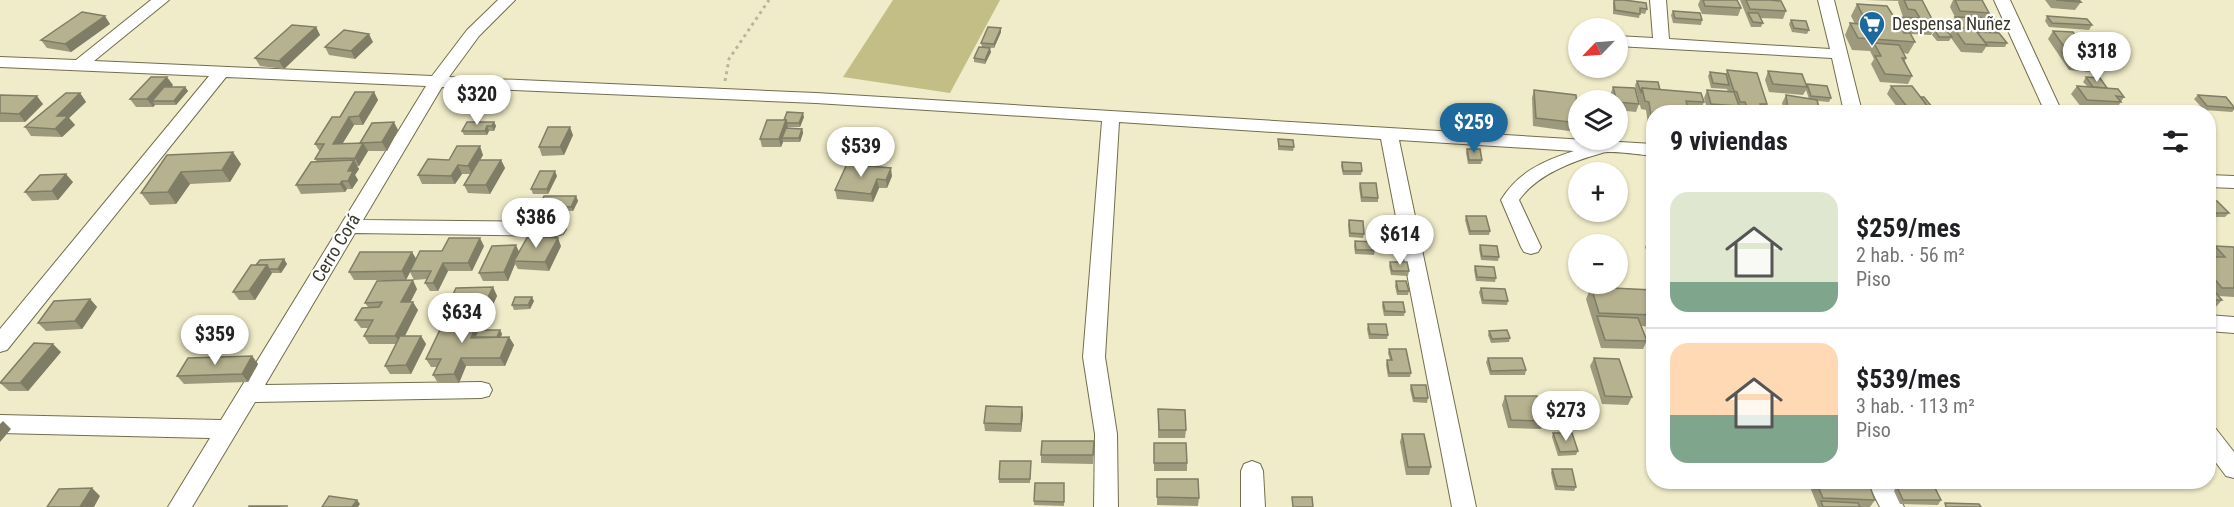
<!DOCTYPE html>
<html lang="es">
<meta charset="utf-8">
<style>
:root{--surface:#fff;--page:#f6f6f6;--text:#202124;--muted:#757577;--line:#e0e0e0;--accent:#1e699c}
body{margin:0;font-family:"Roboto Condensed",sans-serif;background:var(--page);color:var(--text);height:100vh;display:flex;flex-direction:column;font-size:22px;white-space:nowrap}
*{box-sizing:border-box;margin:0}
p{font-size:20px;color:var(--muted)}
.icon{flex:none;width:33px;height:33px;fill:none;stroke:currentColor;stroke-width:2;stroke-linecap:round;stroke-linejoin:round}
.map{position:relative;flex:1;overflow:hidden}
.details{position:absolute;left:1646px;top:105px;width:570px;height:384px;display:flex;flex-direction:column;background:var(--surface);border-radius:24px;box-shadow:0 2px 4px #0004}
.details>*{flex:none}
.needle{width:39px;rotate:245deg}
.fabs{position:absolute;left:1568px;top:18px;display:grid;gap:12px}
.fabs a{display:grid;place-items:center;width:60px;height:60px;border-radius:50%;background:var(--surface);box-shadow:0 2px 4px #0004;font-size:30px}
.price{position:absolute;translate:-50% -51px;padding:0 14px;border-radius:21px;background:#fff;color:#222;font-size:20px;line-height:39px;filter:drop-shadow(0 2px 3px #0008)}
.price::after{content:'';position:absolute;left:50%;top:36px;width:18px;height:14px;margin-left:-9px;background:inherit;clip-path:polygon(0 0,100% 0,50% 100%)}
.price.active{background:var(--accent);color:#fff}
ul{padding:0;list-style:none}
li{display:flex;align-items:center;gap:18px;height:150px;padding:0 24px}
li+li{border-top:2px solid var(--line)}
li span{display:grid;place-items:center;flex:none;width:168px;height:120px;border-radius:18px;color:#555}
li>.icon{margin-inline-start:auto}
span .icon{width:72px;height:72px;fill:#fffc;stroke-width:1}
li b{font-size:26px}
h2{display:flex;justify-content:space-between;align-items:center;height:72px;padding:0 24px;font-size:26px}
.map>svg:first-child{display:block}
.green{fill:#c3bd86}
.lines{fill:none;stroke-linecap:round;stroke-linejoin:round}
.minor-casing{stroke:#716e4e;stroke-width:2}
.path{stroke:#b9b599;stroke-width:3;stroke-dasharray:3 4;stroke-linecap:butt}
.minor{fill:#fff;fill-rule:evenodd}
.wall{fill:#9d997c}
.shaded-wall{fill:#7f7d65}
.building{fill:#b6b290;stroke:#7f7d65;stroke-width:1.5}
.labels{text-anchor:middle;stroke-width:4.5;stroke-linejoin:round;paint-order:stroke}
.poi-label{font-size:18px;fill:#39382a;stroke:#fff;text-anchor:start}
.street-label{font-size:18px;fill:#39382a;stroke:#fff}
</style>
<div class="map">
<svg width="2234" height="507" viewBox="0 0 2234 507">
<rect width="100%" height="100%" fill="#f0ecc9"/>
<path class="green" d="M893 0H1000L950 93 843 77Z"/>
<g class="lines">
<g class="minor-casing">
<g id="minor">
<path d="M151 0H169L94 61 432 76 467 30 498 0H515L479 36 449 77 816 93 1653 144V156C1643 155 1609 150 1602 153 1574 161 1537 174 1519 200L1541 247 1538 252 1531 254 1524 252 1521 247 1501 200C1518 172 1543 161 1574 151L1399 140 1476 507H1452L1381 139 1119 122 1105 357 1117 434 1118 507H1094L1095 434 1083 357 1102 121 816 103 442 87 363 220 556 222 563 224 566 229 563 234 556 236 355 233 265 385 481 382 489 384 492 390 489 396 481 398 255 402 192 507H168L210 438 0 433V415L221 420 426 86 226 77 7 350 0 352V329L209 76 0 67V57L76 60Z"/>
<path d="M1650 0H1666L1669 39 1830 49 1818 0H1834L1862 112H1844L1832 58 1617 46V36L1653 38Z"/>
<path d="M1994 0H2010L2062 112H2045Z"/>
<path d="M2208 175 2234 176V188L2208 187Z"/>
<path d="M2208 315 2234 317V333L2208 331Z"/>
<path d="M2208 426 2216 429 2234 452V478L2226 476 2208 452Z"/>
<path d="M1252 461 1260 464 1263 471 1265 507H1241V471L1244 464Z"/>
<path d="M1867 482H1891L1904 507H1880Z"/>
</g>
</g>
<path class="path" d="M725 81 729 59 769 0"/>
<use href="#minor" class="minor"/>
</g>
<g class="wall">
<path d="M1614 0H1624L1647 9 1645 14 1640 13 1639 18 1613 14V3Z"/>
<path d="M1700 0H1737L1741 8 1738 16 1702 14 1698 5Z"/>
<path d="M1740 0H1770L1786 11 1783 19 1760 18 1763 23 1761 27H1751Z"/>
<path d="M1865 0H1922L1936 27 1931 35 1910 34 1915 42 1908 54 1904 53 1906 58 1905 61 1912 76 1908 84 1880 82 1871 64 1874 59 1870 51 1852 50 1845 35 1850 23 1855 24 1851 16 1857 4 1894 17H1903L1898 2 1899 1Z"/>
<path d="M1953 0H1982L1989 13 1987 18 2002 29 1999 33 2007 43 2005 47H1986L1982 53 1961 52 1951 38 1949 41H1937L1932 35 1935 30 1950 34 1953 28 1950 25 1955 17 1950 7Z"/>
<path d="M2045 0H2079L2081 2 2075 10 2051 8Z"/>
<path d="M1673 11 1702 20 1701 25 1673 23 1671 15Z"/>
<path d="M2047 16 2092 25 2089 30 2049 27 2045 21Z"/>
<path d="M1791 20 1809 30 1807 34 1792 32 1789 24Z"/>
<path d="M110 24 71 52 47 48 41 40Z"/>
<path d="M316 27 320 35 284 69 260 66 255 58Z"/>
<path d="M1001 28V32L994 48 982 47 981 43Z"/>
<path d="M2053 31 2079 40 2097 50 2093 55 2099 63 2096 67H2094L2091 72 2069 70 2048 39Z"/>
<path d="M373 42 355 59 329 55 325 47Z"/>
<path d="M991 52 985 64 974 62V58Z"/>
<path d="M1727 70 1767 104 1764 112H1742L1741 110H1737L1736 112H1708L1704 98 1707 90 1728 92 1727 89 1711 88 1708 76 1710 72 1726 74Z"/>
<path d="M1768 71 1807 86V84L1831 98 1829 102 1818 101 1820 112H1784L1782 103 1786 95 1809 99 1806 90 1803 95 1769 92 1765 80Z"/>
<path d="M2086 77 2124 97 2115 111 2082 108 2071 94 2077 86H2087L2083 82Z"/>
<path d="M1637 81 1660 90 1704 102 1700 111 1689 110 1653 112V125L1648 124 1646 110 1641 109 1635 85Z"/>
<path d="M173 85 171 87H185L188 91 176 105H155L153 107H136L130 99Z"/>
<path d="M1891 86 1921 97 1936 112H1901L1887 94Z"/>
<path d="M1613 87 1639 104 1636 112 1617 110V100H1611L1610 96 1611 100H1589L1591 92 1610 95Z"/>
<path d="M1534 90 1578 117V125L1576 132 1533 126 1532 98Z"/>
<path d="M374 92 378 100 363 125H354L343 143H360L398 130 387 151H368L359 166H357L359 169 355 175 358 180 352 189H347L345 192 301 194 296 185 317 162 315 159 320 152 315 144 340 117Z"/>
<path d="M80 93 86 102 69 118 75 125 62 137 31 136 25 127Z"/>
<path d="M0 95 43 104 25 122H0Z"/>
<path d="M2198 95 2234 107V110L2232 112 2204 110 2194 99Z"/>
<path d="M804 117 800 127H788V128L802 129 803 133 800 142H783L781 147H762L760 139 784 120Z"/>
<path d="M494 122 496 126 494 131H489L487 135H464L462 131Z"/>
<path d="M573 135 564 155 542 156 539 147Z"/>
<path d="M1278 139 1294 147 1293 151 1278 150Z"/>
<path d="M1585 140H1601V142L1600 147 1585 145Z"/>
<path d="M2208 148 2214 157 2208 164Z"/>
<path d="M1467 149 1482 160 1481 164H1468L1466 153Z"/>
<path d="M167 155 241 164 230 182 190 184 176 204 150 205 141 193Z"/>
<path d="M483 155 480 160H501L505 168 490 194 468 193 464 185 470 174H462L455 184H422L418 175 449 160Z"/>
<path d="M1342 162 1362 171 1361 175H1343L1341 166Z"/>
<path d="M557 176 548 194H533L531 189Z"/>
<path d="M892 176 887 188H879L873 202 837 199 835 190Z"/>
<path d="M73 182 58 200 32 201 25 192Z"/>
<path d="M1360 183 1378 198V202H1361L1359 187Z"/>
<path d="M1651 195H1653V216L1648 203Z"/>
<path d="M576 196 578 201 573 211 541 210 539 206Z"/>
<path d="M2208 201 2229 213 2225 217H2208Z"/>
<path d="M1466 216 1490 231 1489 235H1469L1465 220Z"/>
<path d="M1349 220 1364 234 1363 238 1349 237 1348 225Z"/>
<path d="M1649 239H1653V260H1650L1645 247Z"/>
<path d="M1355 241 1375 250 1374 255 1355 254 1354 246Z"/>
<path d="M1480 245 1499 257 1498 261 1481 260 1479 249Z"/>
<path d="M484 246 472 271H448L438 291H430L425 283 427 279 414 280 410 272 406 280H354L349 272 416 259 442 251Z"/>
<path d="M561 246 549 271 518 269 515 264 508 281H483L479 273 519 252Z"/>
<path d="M2215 246 2234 247V297L2219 296 2222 300 2215 308H2208V257H2210L2208 255Z"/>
<path d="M284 259 287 264 281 273H272L255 300H239L233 292 256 265Z"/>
<path d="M1390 262 1409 271 1408 276 1391 275 1389 266Z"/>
<path d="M1475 266 1496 278 1495 282 1476 281 1474 270Z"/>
<path d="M1396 281 1409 291 1408 295H1397L1395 286Z"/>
<path d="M493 287 497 296 490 311H485L483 316 486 322 482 330H500L502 334 501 337H509L514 345 505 366H466L459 383H438L433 375 437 367H431L426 359 460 315 461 311 453 312 449 303Z"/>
<path d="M1591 287 1653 290V327L1641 326 1647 341 1643 349 1601 348 1586 299Z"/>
<path d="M1481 288 1508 301 1507 305 1482 304 1479 292Z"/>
<path d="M417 289 410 302 418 310 404 336H421L426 344 411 374H390L385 366 396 344H369L364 336 368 328H361L355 320 368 307 365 303Z"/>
<path d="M90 299 97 307 82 329 46 331 38 323Z"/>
<path d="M534 301 530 309 514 310 512 305Z"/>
<path d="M1383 302 1405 312 1404 316H1384L1382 306Z"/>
<path d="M1368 324 1388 335 1387 339H1369L1367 329Z"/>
<path d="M1489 331 1510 338 1509 342 1491 343 1488 335Z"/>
<path d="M1389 349 1411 373 1410 377H1388L1386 365 1387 360H1390L1388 353Z"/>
<path d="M61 352 28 391H9L0 383Z"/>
<path d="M252 356 258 364 248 382 184 384 177 376Z"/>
<path d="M1488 358 1526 370 1525 375H1490L1486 362Z"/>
<path d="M1594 358 1632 397 1628 405 1602 404 1590 366Z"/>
<path d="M1411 385 1428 398 1427 403 1413 402 1410 389Z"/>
<path d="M1505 396 1544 421 1541 429 1508 428 1502 405Z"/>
<path d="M1158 409 1186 430 1185 438H1158Z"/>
<path d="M1023 415 1021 432 985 431 984 423Z"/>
<path d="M1553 433 1578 451 1576 455 1558 456 1552 437Z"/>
<path d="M1402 434 1431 467 1429 475H1406L1400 442Z"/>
<path d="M1094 441 1093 464 1041 463V455Z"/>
<path d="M1154 443 1187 463V471H1154Z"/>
<path d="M1031 461 1030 483H999V479Z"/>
<path d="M1552 469 1576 487 1574 491 1555 490 1551 473Z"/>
<path d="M1157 479 1199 498 1198 506 1157 505Z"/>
<path d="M1808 482H1855L1857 487 1875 500 1870 507H1818Z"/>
<path d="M1064 483V506L1034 505V501Z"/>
<path d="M1897 487 1941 500 1938 505 1900 504 1894 491Z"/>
</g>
<g class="shaded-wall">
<path d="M105 16 110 24 71 52 65 44Z"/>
<path d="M316 27 320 35 284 69 279 61Z"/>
<path d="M1001 28V32L994 48V44Z"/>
<path d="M369 34 373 42 355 59 351 51Z"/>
<path d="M990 48 991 52 985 64V60Z"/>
<path d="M167 77 173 85 159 101H152L155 105 153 107 147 99Z"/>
<path d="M185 87 188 91 176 105 174 101Z"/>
<path d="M374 92 378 100 363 125 359 116Z"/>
<path d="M80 93 86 102 69 118 75 125 62 137 55 129 57 116Z"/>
<path d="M37 96 43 104 25 122 19 114Z"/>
<path d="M803 113 804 117 800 127 799 123Z"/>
<path d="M349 117 354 125 337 152 333 144Z"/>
<path d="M786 120 788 128 782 138 783 142 781 147 779 139Z"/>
<path d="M394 122 398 130 387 151 382 142Z"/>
<path d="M494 122 496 126 494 131 492 126Z"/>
<path d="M487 126 489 131 487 135 485 131Z"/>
<path d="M570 127 573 135 564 155 560 147Z"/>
<path d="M802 129 803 133 800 142 799 138Z"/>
<path d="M363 143 368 151 359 166 355 158Z"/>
<path d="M480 146 483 155 472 174 468 166Z"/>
<path d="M233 152 241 164 230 182 222 170Z"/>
<path d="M354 160 359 169 355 175 358 180 352 189 348 181V171Z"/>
<path d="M501 160 505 168 490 194 486 185Z"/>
<path d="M458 165 462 174 455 184 451 176Z"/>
<path d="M891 168 892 176 887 188 886 180Z"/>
<path d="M555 171 557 176 548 194 547 189Z"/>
<path d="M181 172 190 184 176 204 168 192Z"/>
<path d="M66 174 73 182 58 200 52 191Z"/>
<path d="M877 179 879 188 873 202 871 194Z"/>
<path d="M342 181 347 189 345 192 340 184Z"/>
<path d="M576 196 578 201 573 211 571 207Z"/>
<path d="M480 238 484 246 472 271 468 263Z"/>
<path d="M558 238 561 246 549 271 545 262Z"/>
<path d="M516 245 520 254 514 261 515 264 508 281 504 272Z"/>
<path d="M412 252 417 260 410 271V272L406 280 402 271Z"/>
<path d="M284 259 287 264 281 273 278 269Z"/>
<path d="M443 263 448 271 438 291 433 283Z"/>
<path d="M267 265 272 273 255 300 249 291Z"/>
<path d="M413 280 417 289 406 311 401 302Z"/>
<path d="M493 287 497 296 490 311 485 303Z"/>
<path d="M532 297 534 301 530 309 528 305Z"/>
<path d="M90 299 97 307 82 329 75 321Z"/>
<path d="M413 302 418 310 401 344 395 336Z"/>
<path d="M483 307 485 311 483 316 486 322 477 341 471 338Z"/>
<path d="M500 330 502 334 497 345 495 341Z"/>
<path d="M421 336 426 344 411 374 406 365Z"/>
<path d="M509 337 514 345 505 366 500 358Z"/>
<path d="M53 344 61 352 28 391 20 383Z"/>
<path d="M252 356 258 364 248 382 242 374Z"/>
<path d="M461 358 466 366 459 383 454 374Z"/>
<path d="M1022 407 1023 415 1021 432V424Z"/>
<path d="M3 421 11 429 0 442V424Z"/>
<path d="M92 488 100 496 94 507H80Z"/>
<path d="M357 500 360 504 358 507H352Z"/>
</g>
<g class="building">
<path d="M1614 0H1624L1646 3 1647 9 1640 8V14L1615 10Z"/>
<path d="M1703 0H1737L1741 8 1705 6Z"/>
<path d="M1746 0H1770L1781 1 1786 11 1750 9Z"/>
<path d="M1904 0H1922L1936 27 1899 25 1894 17 1920 18 1915 10 1908 9Z"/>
<path d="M1955 0H1982L1989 13 1960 11Z"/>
<path d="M2056 0H2079L2081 2Z"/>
<path d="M1857 4 1887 6 1904 33H1910L1915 42 1858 38 1850 23 1868 25Z"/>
<path d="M1673 11 1700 13 1702 20 1675 18Z"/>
<path d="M82 12 105 16 65 44 41 40Z"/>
<path d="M1748 13H1758L1763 23 1753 22Z"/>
<path d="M2047 16 2087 19 2092 25 2052 23Z"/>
<path d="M1955 17 1993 18 2002 29 1974 28 1987 45 1965 44 1953 27 1963 28Z"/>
<path d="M1791 20 1806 21 1809 30 1794 28Z"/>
<path d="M292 25 316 27 279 61 255 58Z"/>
<path d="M988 27 1001 28 994 44 981 43Z"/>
<path d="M344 30 369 34 351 51 325 47Z"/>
<path d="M1935 30 1947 31 1952 37H1939Z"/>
<path d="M2053 31 2073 32 2079 40 2090 41 2097 50 2065 48Z"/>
<path d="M1977 32 1999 33 2007 43 1985 42Z"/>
<path d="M1874 43 1899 45 1906 58H1902L1912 76 1885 74 1875 56H1881Z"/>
<path d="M979 47 990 48 985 60 974 58Z"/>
<path d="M2062 52 2092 54 2099 63H2091L2094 67 2072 66Z"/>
<path d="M1727 70 1757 73 1767 104H1760L1761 108 1747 107 1745 102H1740L1737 92 1734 91Z"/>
<path d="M1768 71 1802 74 1807 87 1773 84Z"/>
<path d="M1710 72 1726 74 1729 85 1713 83Z"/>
<path d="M151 77H167L147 99H130Z"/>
<path d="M2086 77 2100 78 2107 88 2093 87Z"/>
<path d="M1637 81 1658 82 1660 90 1642 88 1641 92Z"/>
<path d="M1807 84 1827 86 1831 98 1811 96Z"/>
<path d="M1891 86H1912L1929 108H1908Z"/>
<path d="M2077 86 2118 89 2124 97 2116 96 2121 102 2087 100Z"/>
<path d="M164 87H185L174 101H152Z"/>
<path d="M1613 87 1635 88 1639 104 1617 102Z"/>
<path d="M1642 88 1701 93 1704 102 1686 101 1689 112H1653V116H1651L1649 102 1645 101Z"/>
<path d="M1534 90 1576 95 1578 123 1536 118Z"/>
<path d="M1707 90 1734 92 1739 106 1711 104Z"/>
<path d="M355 92H374L359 116 349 117 333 144 363 143 355 158 315 159 324 144H315L332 117H340Z"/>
<path d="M1591 92 1610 94 1611 100H1592Z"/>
<path d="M66 93H80L57 116H68L55 129 25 127Z"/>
<path d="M0 95 37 96 19 114 0 113Z"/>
<path d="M1786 95 1817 100 1820 112H1801L1788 110Z"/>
<path d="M2198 95 2226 97 2234 107V108L2207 106Z"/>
<path d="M1921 97H1924L1936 112H1909H1927L1924 108H1929Z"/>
<path d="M787 112 803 113 799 123H787L786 120H784Z"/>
<path d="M767 120H786L779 139H760Z"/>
<path d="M394 122 382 142 360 143 372 123Z"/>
<path d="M467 122H494L492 126H487L485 131H462Z"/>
<path d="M548 127H570L560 147H539Z"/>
<path d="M786 128 802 129 799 138H782Z"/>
<path d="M1278 139 1293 140 1294 147 1279 146Z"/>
<path d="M1587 140H1601V142L1587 141Z"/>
<path d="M457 146H480L468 166 458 165 451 176 418 175 428 159 449 160Z"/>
<path d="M2208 148 2214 157 2208 156Z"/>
<path d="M1467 149H1480L1482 160H1469Z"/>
<path d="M233 152 222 170 181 172 168 192 141 193 167 155Z"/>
<path d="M354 160 348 171H353L348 181H342L340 184 296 185 311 162Z"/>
<path d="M479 160H501L486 185H464Z"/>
<path d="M1342 162 1361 163 1362 171H1343Z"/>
<path d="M847 164 891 168 886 180 877 179 871 194 835 190Z"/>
<path d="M540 171H555L547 189H531Z"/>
<path d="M66 174 52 191 25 192 40 175Z"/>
<path d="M1360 183H1376L1378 198 1362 197Z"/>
<path d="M544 196H576L571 207 539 206Z"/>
<path d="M2208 201H2217L2229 213H2209L2213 209 2208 204Z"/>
<path d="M2208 204 2213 209H2208Z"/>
<path d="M1466 216H1486L1490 231H1470Z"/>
<path d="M1349 220 1363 221 1364 234 1350 233Z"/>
<path d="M528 236 558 238 545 262 514 261Z"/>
<path d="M449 238H480L468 263H443L433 283H425L431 271H410L420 251H442Z"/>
<path d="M1649 239H1653V249Z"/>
<path d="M1355 241 1374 242 1375 250H1356Z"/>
<path d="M516 245 504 272 479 273 492 246Z"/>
<path d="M1480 245 1497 246 1499 257 1482 256Z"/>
<path d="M2215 246 2234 247V288H2222L2208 271V257H2225Z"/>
<path d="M360 252H412L402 271 349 272Z"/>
<path d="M284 259 278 269H269L267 265H256L260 260Z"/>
<path d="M1390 262H1407L1409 271H1392Z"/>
<path d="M251 265H267L249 291 233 292Z"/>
<path d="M1475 266 1494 267 1496 278 1477 277Z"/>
<path d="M413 280 401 302H413L395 336H364L373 320H355L362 308 379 307 382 302 365 303 377 281Z"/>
<path d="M1396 281H1406L1409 291H1398Z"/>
<path d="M2208 284 2222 300H2208Z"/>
<path d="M493 287 485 303H449L456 288Z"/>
<path d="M1591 287 1653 290V315L1599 313Z"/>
<path d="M1481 288 1505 289 1508 301 1483 300Z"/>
<path d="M515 297H532L528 305H512Z"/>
<path d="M90 299 75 321 38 323 54 301Z"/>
<path d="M1383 302H1403L1405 312 1385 311Z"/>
<path d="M463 307H483L480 314H460Z"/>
<path d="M481 314 471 338 509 337 500 358H461L454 374 433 375 441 359H426L447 315Z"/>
<path d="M1597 316 1638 318 1647 341 1605 340Z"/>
<path d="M1368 324H1386L1388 335 1370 334Z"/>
<path d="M478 330H500L497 337H475Z"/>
<path d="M1507 330 1510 338 1492 339 1489 331Z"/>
<path d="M400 336H421L406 365 385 366Z"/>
<path d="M34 343 53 344 20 383H0Z"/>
<path d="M1389 349H1406L1411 373H1389L1387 360H1392Z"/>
<path d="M252 356 242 374 177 376 188 358Z"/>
<path d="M1488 358H1522L1526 370 1491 371Z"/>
<path d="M1594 358 1619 359 1632 397 1605 396Z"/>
<path d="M1411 385H1426L1428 398H1414Z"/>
<path d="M1505 396H1537L1544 421 1511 420Z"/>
<path d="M986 406 1022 407 1021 424 984 423Z"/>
<path d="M1158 409 1185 410 1186 430H1159Z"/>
<path d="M1553 433H1572L1578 451 1560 452Z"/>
<path d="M1402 434H1424L1431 467H1408Z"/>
<path d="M1042 441H1094L1093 455H1041Z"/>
<path d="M1154 443H1186L1187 463H1154Z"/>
<path d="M1000 461H1031L1030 479H999Z"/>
<path d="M1552 469H1572L1576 487 1557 486Z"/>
<path d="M1157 479H1198L1199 498 1157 497Z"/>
<path d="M1816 482H1855L1857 487H1870L1875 500 1823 498Z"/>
<path d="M1035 483H1064V502L1034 501Z"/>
<path d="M1897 487 1935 488 1941 500H1903Z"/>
<path d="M92 488 80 507H47L59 489Z"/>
<path d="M329 496 357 500 352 507H322Z"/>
<path d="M1292 497H1312L1313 507H1293Z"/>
<path d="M1821 501 1858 503 1860 507H1823Z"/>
<path d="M1945 503 1979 504 1981 507H1946Z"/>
<path d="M249 506H288L249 507Z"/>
</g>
<defs>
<g id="supermarket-pin" transform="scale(1.35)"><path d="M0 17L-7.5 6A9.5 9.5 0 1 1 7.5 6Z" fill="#1e699c" stroke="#fff"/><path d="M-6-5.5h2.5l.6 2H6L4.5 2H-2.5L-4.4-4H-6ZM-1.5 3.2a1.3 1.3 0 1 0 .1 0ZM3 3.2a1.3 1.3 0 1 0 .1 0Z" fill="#fff"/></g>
</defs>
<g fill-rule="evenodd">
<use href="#supermarket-pin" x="1872" y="24"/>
</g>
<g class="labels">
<g class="poi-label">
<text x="1892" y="30">Despensa Nuñez</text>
</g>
<g class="street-label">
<text transform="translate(336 248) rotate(-59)" y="6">Cerro Corá</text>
</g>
</g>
</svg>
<div class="fabs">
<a><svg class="needle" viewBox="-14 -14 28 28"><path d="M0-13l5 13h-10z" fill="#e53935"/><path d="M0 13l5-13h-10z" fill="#757577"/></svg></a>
<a><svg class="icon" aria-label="layers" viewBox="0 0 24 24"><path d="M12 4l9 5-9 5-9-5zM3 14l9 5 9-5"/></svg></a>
<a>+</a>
<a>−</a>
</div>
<b class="price" style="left:2097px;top:83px">$318</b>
<b class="price" style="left:477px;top:126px">$320</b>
<b class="price active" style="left:1474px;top:154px">$259</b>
<b class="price" style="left:861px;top:178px">$539</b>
<b class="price" style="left:536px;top:249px">$386</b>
<b class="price" style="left:1400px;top:266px">$614</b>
<b class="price" style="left:462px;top:344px">$634</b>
<b class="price" style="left:215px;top:366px">$359</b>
<b class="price" style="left:1566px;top:442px">$273</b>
<section class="details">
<h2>9 viviendas<svg class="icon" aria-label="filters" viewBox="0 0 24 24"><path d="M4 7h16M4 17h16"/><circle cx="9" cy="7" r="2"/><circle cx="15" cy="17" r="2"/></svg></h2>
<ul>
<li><span style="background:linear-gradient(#dfe7d0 75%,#7fa58c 0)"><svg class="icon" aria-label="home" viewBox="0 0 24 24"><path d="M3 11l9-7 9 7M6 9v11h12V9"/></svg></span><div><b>$259/mes</b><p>2 hab. · 56 m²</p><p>Piso</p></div></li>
<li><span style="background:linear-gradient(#ffd9b3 60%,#7fa58c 0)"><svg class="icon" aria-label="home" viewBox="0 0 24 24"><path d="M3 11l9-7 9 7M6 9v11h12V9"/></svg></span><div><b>$539/mes</b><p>3 hab. · 113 m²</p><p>Piso</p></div></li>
</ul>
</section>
</div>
